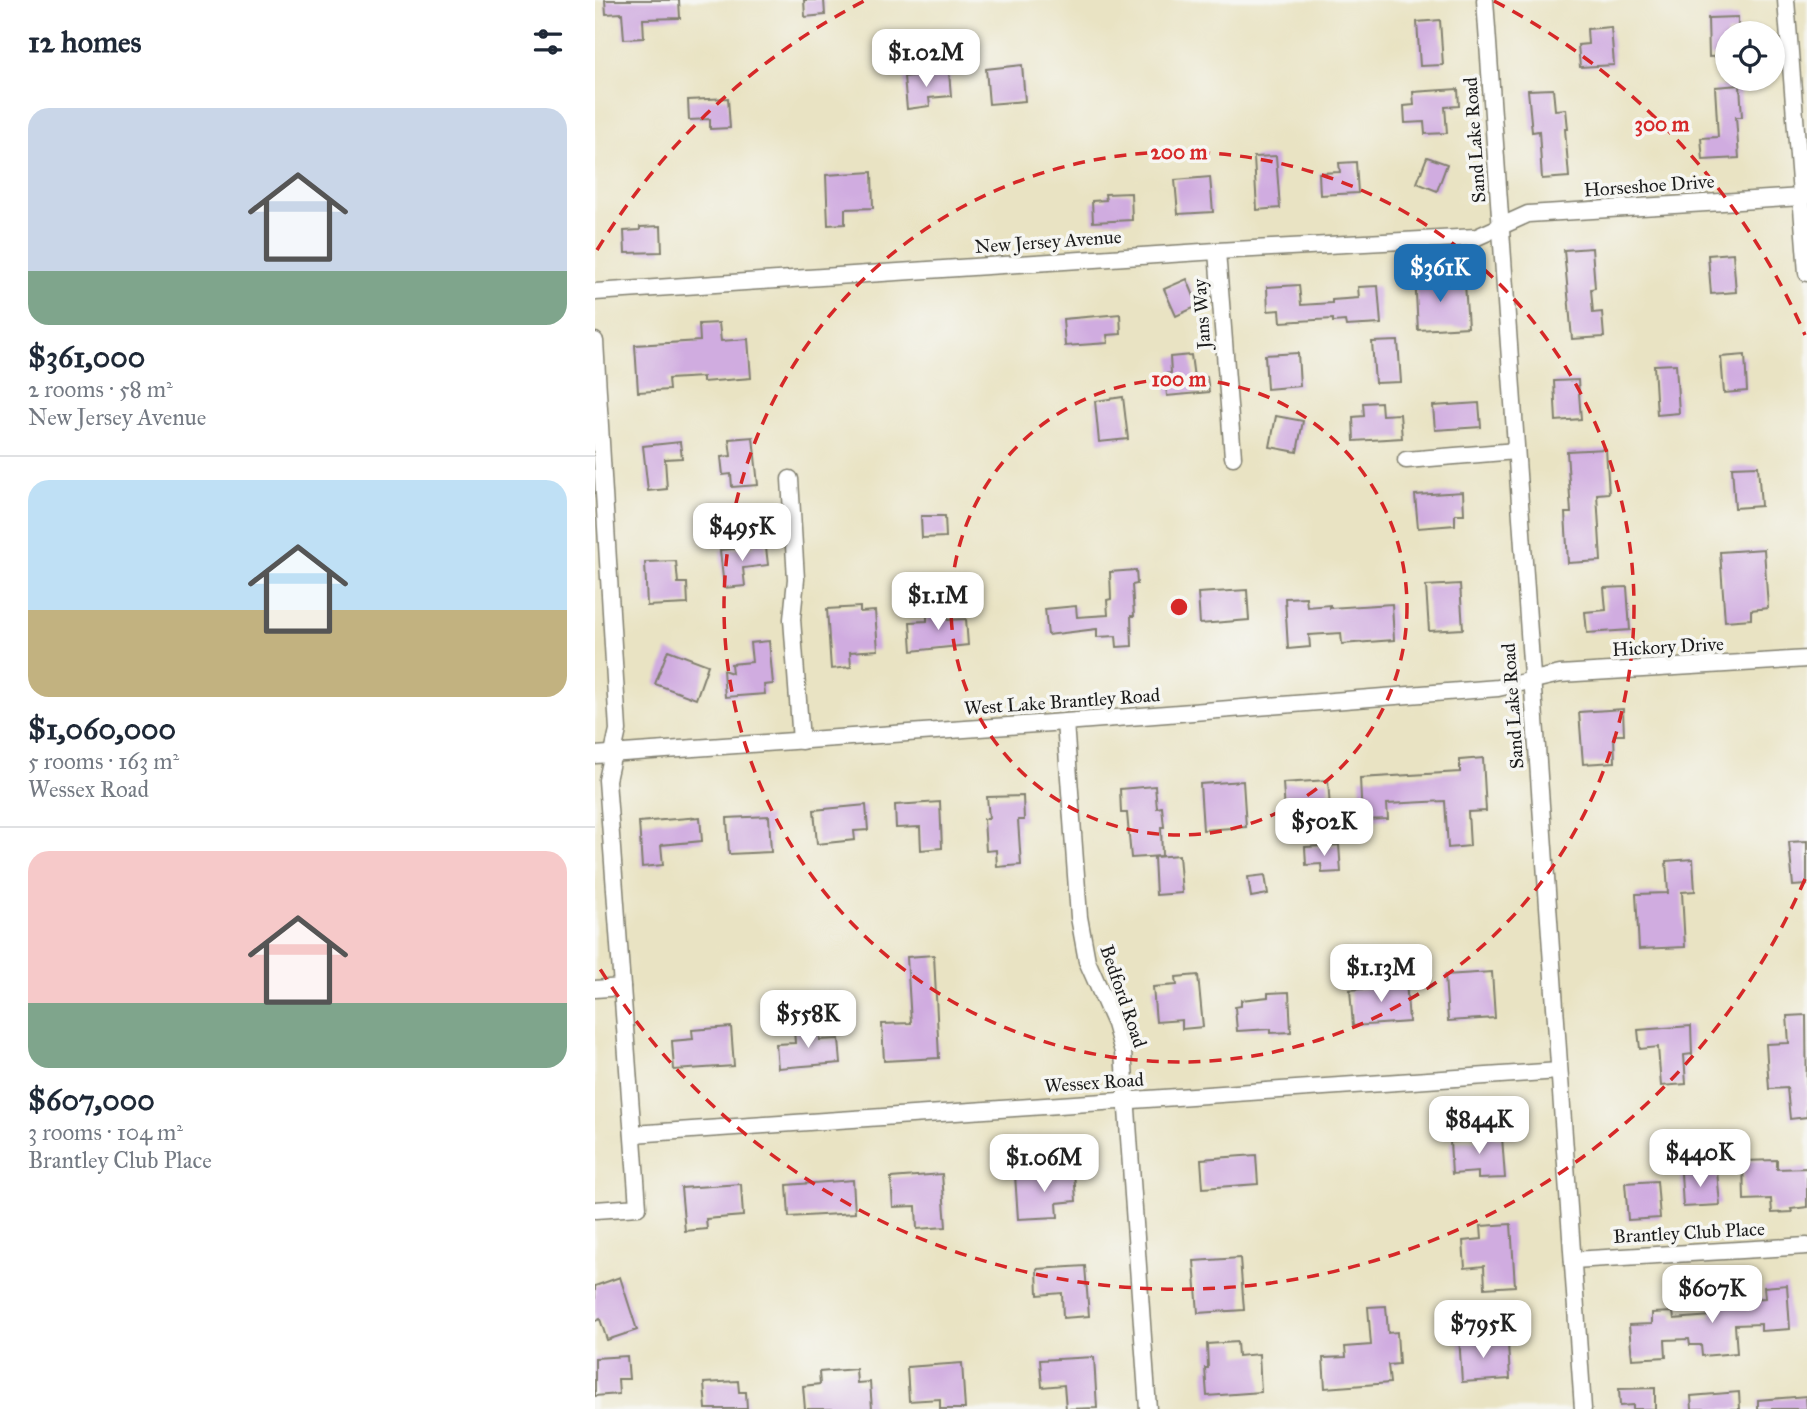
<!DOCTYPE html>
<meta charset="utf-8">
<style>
:root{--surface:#fff;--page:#f6f6f7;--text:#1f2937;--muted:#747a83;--line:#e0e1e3;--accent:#1f6fb2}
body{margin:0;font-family:"IM FELL Great Primer",serif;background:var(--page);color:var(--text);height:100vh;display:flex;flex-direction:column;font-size:26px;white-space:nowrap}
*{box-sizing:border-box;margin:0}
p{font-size:23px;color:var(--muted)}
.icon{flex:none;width:38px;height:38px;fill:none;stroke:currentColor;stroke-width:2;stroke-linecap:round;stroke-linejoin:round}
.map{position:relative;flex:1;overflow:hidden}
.details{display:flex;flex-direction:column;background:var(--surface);width:595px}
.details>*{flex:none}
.controls{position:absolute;left:1120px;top:21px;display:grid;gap:14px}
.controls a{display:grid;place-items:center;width:70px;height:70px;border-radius:50%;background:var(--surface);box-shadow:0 2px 5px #0004;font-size:35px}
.price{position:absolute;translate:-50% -60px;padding:0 16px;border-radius:14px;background:#fff;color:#222;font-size:23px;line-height:46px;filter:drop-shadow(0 2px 4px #0008)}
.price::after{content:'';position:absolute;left:50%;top:42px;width:21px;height:16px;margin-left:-10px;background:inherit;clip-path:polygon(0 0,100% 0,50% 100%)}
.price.selected{background:var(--accent);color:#fff}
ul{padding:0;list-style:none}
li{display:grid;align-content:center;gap:14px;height:371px;padding:0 28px}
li+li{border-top:2px solid var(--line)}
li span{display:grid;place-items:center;height:217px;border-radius:21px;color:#555}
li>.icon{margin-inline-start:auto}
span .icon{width:126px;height:126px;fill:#fffc;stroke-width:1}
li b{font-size:30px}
h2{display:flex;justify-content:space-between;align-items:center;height:84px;padding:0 28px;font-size:30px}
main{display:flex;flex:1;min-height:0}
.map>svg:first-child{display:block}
.building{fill:#d0ace0}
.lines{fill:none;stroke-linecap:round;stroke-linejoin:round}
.minor-casing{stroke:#828070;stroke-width:19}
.minor{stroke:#fff;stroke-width:16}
.ring{fill:none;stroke:#d62828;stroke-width:3.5;stroke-dasharray:12 9}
.labels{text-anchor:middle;stroke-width:7;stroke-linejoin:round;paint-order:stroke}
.street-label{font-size:19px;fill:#1c1c1c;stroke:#f6f6f2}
.centre{fill:#d62828;stroke:#f6f6f2;stroke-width:3.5}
.ring-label{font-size:21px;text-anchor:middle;font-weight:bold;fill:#d62828;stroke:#f6f6f2;stroke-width:7;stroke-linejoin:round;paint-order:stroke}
</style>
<main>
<section class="details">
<h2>12 homes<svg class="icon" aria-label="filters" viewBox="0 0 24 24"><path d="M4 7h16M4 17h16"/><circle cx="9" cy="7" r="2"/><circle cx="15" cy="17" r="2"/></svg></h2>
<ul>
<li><span style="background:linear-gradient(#c9d6e8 75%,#7fa58c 0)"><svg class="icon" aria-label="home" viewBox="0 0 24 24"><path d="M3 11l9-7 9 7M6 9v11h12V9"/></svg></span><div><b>$361,000</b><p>2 rooms · 58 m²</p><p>New Jersey Avenue</p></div></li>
<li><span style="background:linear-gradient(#bfe0f5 60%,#c2b280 0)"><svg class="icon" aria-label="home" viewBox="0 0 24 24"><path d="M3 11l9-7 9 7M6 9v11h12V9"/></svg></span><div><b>$1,060,000</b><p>5 rooms · 163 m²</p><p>Wessex Road</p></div></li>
<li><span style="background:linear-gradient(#f6c9c9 70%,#7fa58c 0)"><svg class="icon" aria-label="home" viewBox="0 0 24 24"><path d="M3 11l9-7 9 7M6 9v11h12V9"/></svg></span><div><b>$607,000</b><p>3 rooms · 104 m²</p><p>Brantley Club Place</p></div></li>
</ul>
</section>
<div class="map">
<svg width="1212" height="1409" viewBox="0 0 1212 1409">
<rect width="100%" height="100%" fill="#f6f6f2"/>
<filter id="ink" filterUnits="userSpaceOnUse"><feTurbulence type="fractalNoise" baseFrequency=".0143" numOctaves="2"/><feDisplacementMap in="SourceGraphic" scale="14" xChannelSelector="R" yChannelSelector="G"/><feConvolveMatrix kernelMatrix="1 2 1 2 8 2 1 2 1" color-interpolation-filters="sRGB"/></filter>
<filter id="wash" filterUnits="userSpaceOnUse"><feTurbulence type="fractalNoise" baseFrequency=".00686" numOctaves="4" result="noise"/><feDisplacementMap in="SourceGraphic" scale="28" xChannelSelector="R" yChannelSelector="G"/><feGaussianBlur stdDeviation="1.57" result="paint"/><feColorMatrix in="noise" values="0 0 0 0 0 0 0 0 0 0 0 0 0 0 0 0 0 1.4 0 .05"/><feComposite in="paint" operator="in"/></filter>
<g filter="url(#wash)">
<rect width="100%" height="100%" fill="#e9e3c3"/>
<g id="blocks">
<g class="building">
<path d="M10 0H84L85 18 48 19 49 38 29 39 27 13 11 14Z"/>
<path d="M209 0H229L230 15 210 17Z"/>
<path d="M1143 17V33H1132V56L1114 57 1113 18Z"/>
<path d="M845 20 848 65 825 66 822 22Z"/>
<path d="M1016 27 1019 65 985 67 983 45 993 44 992 29Z"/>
<path d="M427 65 430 101 394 104 391 69Z"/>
<path d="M354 72 356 96 334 98 335 106 312 109 309 77Z"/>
<path d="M1145 85 1147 117H1141L1144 158 1108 160 1106 138 1123 137 1120 87Z"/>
<path d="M863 89 864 106 850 107 852 133 830 134 829 122 810 123 809 106 819 105 818 92Z"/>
<path d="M958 89 960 110 971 109 973 129H970L974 177 947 179 944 131 937 132 933 90Z"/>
<path d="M133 98 135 128 115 129V119L94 120 93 100Z"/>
<path d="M681 156 685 208 662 210 659 157Z"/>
<path d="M832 157 852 164 842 191 822 183Z"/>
<path d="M761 162 763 193 725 195 724 173 745 172 744 163Z"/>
<path d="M277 172 278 208 250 209V224L233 225 231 175Z"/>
<path d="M615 177 618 212 583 214 580 180Z"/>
<path d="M536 193 537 220 498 222 497 201 511 200 510 194Z"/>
<path d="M66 226 67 252 30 253 29 231 45 230V227Z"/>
<path d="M997 248 1000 288 996 289 998 313 1007 312 1009 337 977 339 969 250Z"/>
<path d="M1138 253 1141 292 1116 294 1113 255Z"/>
<path d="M843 275 844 285 870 284 873 327 823 330 820 276Z"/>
<path d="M592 279 603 306 581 316 569 289Z"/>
<path d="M704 285 706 305 737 303V300L764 298 763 287 783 286 786 324 751 326 750 321 738 322V319L686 322 685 310 673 311 672 287Z"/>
<path d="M525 314 526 334 512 335 513 343 470 346 468 319Z"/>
<path d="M124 323 126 341 153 339 156 378 108 382V377L73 379 74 390 43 392 40 345 105 341 104 324Z"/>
<path d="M803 341 806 382 780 383 777 342Z"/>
<path d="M703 353 705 386 672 389 670 355Z"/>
<path d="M596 355 599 378 612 377 614 392 572 396 570 374 576 373 575 357Z"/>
<path d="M1150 355 1152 391 1129 393 1126 357Z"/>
<path d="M1081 364 1084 413 1062 415 1059 365Z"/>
<path d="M983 380 986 419 961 421 959 381Z"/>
<path d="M528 397 533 439 504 442 500 401Z"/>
<path d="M786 402 787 415 805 414 807 438 759 441 758 417 769 416 768 403Z"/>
<path d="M884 403 886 427 840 430 838 406Z"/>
<path d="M681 416 708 421 702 452 675 447Z"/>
<path d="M158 437 163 485 137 487 136 474 128 475 126 457 136 456 134 439Z"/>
<path d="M85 442 87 458 70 459 72 489 53 491 48 446Z"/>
<path d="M1011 449 1014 493 1002 494 1006 561 973 563 970 513H976L972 451Z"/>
<path d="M1163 466 1166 506 1140 508 1137 467Z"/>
<path d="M868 492 869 514H860V525L823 528 820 495Z"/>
<path d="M326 516H350L351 537 327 538Z"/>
<path d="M170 539 173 565 148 568 150 586 129 588 125 550 159 547V540Z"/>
<path d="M1169 549 1173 608 1156 610V619L1130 621 1125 552Z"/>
<path d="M81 561 83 583H92L93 604 52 606 50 562Z"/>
<path d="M541 570 542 584 537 585 539 616H536L537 646 522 647 521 636 502 637V629L453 635 450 609 481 606 482 617 513 615 512 600 516 599 515 572Z"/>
<path d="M865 584 868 629 834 631 831 586Z"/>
<path d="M1032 587 1035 630 992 633 990 612 1011 610 1009 588Z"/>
<path d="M652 590 654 620 605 624 603 593Z"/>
<path d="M711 597 712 607 735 605V608L797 604 799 640 747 644 746 633 714 635 715 647 693 649 690 598Z"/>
<path d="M265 607V612L280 611 283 650 255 652 256 667 236 669 232 609Z"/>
<path d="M352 611 353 620 371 619 373 645 317 651 315 622 332 621V612Z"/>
<path d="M174 641 178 684 169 685 170 694 130 697 128 670 137 673 136 664 157 662 155 643Z"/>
<path d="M73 650 113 665 101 699 60 684Z"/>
<path d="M1028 709 1029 735H1019L1020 762 988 764 984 712Z"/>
<path d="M888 758 891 811 873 812 875 846 853 848 850 801 792 804 793 819 767 820 765 778 865 772V760Z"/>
<path d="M733 780 735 809 690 812 688 783Z"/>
<path d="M648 781 651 827 608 830 605 784Z"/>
<path d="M560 786 562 808 567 807 569 827H566L567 856 536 858 532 813H526L525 789Z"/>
<path d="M428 796 429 820H423L426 865 402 867 401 850 391 851 389 819 394 818 392 797Z"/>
<path d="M345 802 347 848 326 850 325 827 301 828 300 805Z"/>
<path d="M271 805 273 830 259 831 260 840 222 844 219 810Z"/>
<path d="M174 816 176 852 134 854 132 818Z"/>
<path d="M105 817 107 841 66 845 68 865 47 867 44 822Z"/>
<path d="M1212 841V885L1198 886 1194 842Z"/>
<path d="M744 845 746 872 727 873 726 864 711 865 710 847Z"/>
<path d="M584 855 587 893 561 895 559 857Z"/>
<path d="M1098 859 1100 891 1087 892 1090 947 1044 949 1041 894 1073 893 1071 861Z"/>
<path d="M670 875 673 894 656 897 653 877Z"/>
<path d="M339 955 344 1058 289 1061 287 1024 316 1023 312 957Z"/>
<path d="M897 972 900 1018 853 1021 850 975Z"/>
<path d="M603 975 608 1027 587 1029V1020L561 1022 558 987 582 985 581 977Z"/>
<path d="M811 980 814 1022 758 1026 755 990 787 987 788 982Z"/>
<path d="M694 992 696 1032 676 1033V1029L642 1031 640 1007 646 1006V1000L673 997V993Z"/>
<path d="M1211 1015 1212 1117 1195 1119 1192 1088 1174 1089 1171 1044 1194 1043 1192 1016Z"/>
<path d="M1096 1026 1097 1054 1089 1055 1091 1084 1066 1086 1063 1047 1045 1049 1043 1030Z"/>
<path d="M136 1027 139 1066 79 1070 77 1041 98 1039 97 1030Z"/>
<path d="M224 1028 225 1040 244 1039 246 1063 183 1068 181 1044 200 1043 199 1030Z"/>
<path d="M898 1127V1137H907L910 1178 883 1179V1172L857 1174 855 1142 883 1140V1128Z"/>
<path d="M661 1155 663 1184 608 1188 606 1159Z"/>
<path d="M1182 1160V1169L1212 1168V1207L1196 1209 1197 1212 1177 1213 1176 1199 1149 1200 1148 1161Z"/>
<path d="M479 1171 481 1201 462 1203 463 1217 423 1219 420 1175Z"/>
<path d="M1122 1171 1125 1205 1088 1207 1086 1173Z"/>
<path d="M347 1174 351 1227 322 1229 321 1206 298 1207 296 1178Z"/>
<path d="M258 1180 260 1213 194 1217 192 1185Z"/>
<path d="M1062 1181 1065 1218 1033 1220 1030 1183Z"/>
<path d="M146 1184 148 1216 111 1219 112 1229 90 1231 86 1188Z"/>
<path d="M916 1224 920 1286 890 1288 889 1266 870 1268 868 1241 887 1239 886 1226Z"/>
<path d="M645 1258 649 1310 603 1313 599 1261Z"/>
<path d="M490 1266 494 1316 468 1318 467 1293 443 1295 442 1269Z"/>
<path d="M25 1277 42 1330 12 1340 5 1319 0 1321V1286Z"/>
<path d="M1192 1285 1195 1329 1166 1331V1324L1140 1325 1142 1353 1107 1356 1106 1345H1095L1094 1339 1070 1340 1071 1357 1037 1359 1034 1325 1057 1324V1313L1078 1312 1079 1319 1116 1316 1115 1297 1138 1296V1300L1170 1298 1169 1287Z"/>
<path d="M791 1306 793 1333 802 1332 804 1364 793 1365 795 1383 730 1388 728 1358 751 1357 750 1347 776 1345 773 1307Z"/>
<path d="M887 1335 888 1345 913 1343 915 1379 867 1382 864 1336Z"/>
<path d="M642 1342 643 1356 664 1354 666 1392 612 1396 610 1368H613L612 1344Z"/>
<path d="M32 1356 34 1379H23L24 1394 0 1396V1358Z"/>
<path d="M499 1357 502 1408 471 1409 469 1385 447 1387 445 1360Z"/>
<path d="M367 1363 370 1409H345V1399L314 1401 312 1367Z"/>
<path d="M261 1369 262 1383 275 1382 277 1409H210L208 1386 225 1384 224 1372Z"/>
<path d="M143 1381 144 1392H151L152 1409H111L109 1383Z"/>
<path d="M1060 1388V1409H1038V1405L1025 1406 1024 1389Z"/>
<path d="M1144 1392 1145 1409H1097L1096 1396Z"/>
<path d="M1211 1396 1212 1409H1163V1400Z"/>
</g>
</g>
</g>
<g filter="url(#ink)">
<use href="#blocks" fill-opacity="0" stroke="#828070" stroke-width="2"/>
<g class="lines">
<g class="minor-casing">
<g id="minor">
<path d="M890 0 988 1409"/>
<path d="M1191 0 1212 273"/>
<path d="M622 251 638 457"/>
<path d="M0 292 622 251 882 237 933 214 1207 197"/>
<path d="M0 341 23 730 12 780 43 1207 0 1210"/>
<path d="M811 460 921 451"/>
<path d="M195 479 201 579 197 619 206 741"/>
<path d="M470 722 484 917 492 961 520 1024 528 1052 553 1409"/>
<path d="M0 755 470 722 903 688 965 674 1212 659"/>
<path d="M0 989 27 987"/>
<path d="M38 1134 964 1071"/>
<path d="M978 1260 1212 1246"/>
</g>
</g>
<use href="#minor" class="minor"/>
</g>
</g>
<g class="ring">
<circle cx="584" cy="607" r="228"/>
<circle cx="584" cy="607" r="455"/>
<path d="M1210 879A683 683 0 0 1 2 964M2 250A683 683 0 0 1 269 1M899 1A683 683 0 0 1 1210 335"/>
</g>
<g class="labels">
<g class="street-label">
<text transform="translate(879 140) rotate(-94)" y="7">Sand Lake Road</text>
<text transform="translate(1054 185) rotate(-4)" y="7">Horseshoe Drive</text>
<text transform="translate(453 241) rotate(-4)" y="7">New Jersey Avenue</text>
<text transform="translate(606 314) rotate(-94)" y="7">Jans Way</text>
<text transform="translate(1073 646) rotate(-3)" y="7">Hickory Drive</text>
<text transform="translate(467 701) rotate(-4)" y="7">West Lake Brantley Road</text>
<text transform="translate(917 706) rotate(-94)" y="7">Sand Lake Road</text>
<text transform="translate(529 996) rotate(71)" y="7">Bedford Road</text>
<text transform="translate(499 1082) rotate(-4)" y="7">Wessex Road</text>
<text transform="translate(1094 1232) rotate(-3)" y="7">Brantley Club Place</text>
</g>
</g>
<circle cx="584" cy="607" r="10" class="centre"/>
<g class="ring-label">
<text x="1067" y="131">300 m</text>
<text x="584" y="159">200 m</text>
<text x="584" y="386">100 m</text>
</g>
</svg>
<div class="controls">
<a><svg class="icon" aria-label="locate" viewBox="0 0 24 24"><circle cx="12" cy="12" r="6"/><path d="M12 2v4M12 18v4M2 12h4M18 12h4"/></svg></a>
</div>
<b class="price" style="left:331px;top:89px">$1.02M</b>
<b class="price selected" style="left:845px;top:304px">$361K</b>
<b class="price" style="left:147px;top:563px">$495K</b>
<b class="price" style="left:343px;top:632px">$1.1M</b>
<b class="price" style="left:729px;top:858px">$502K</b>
<b class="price" style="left:786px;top:1004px">$1.13M</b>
<b class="price" style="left:213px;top:1050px">$558K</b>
<b class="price" style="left:884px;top:1156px">$844K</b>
<b class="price" style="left:1105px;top:1189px">$440K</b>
<b class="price" style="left:449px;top:1194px">$1.06M</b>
<b class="price" style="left:1117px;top:1325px">$607K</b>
<b class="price" style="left:888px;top:1360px">$795K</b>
</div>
</main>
